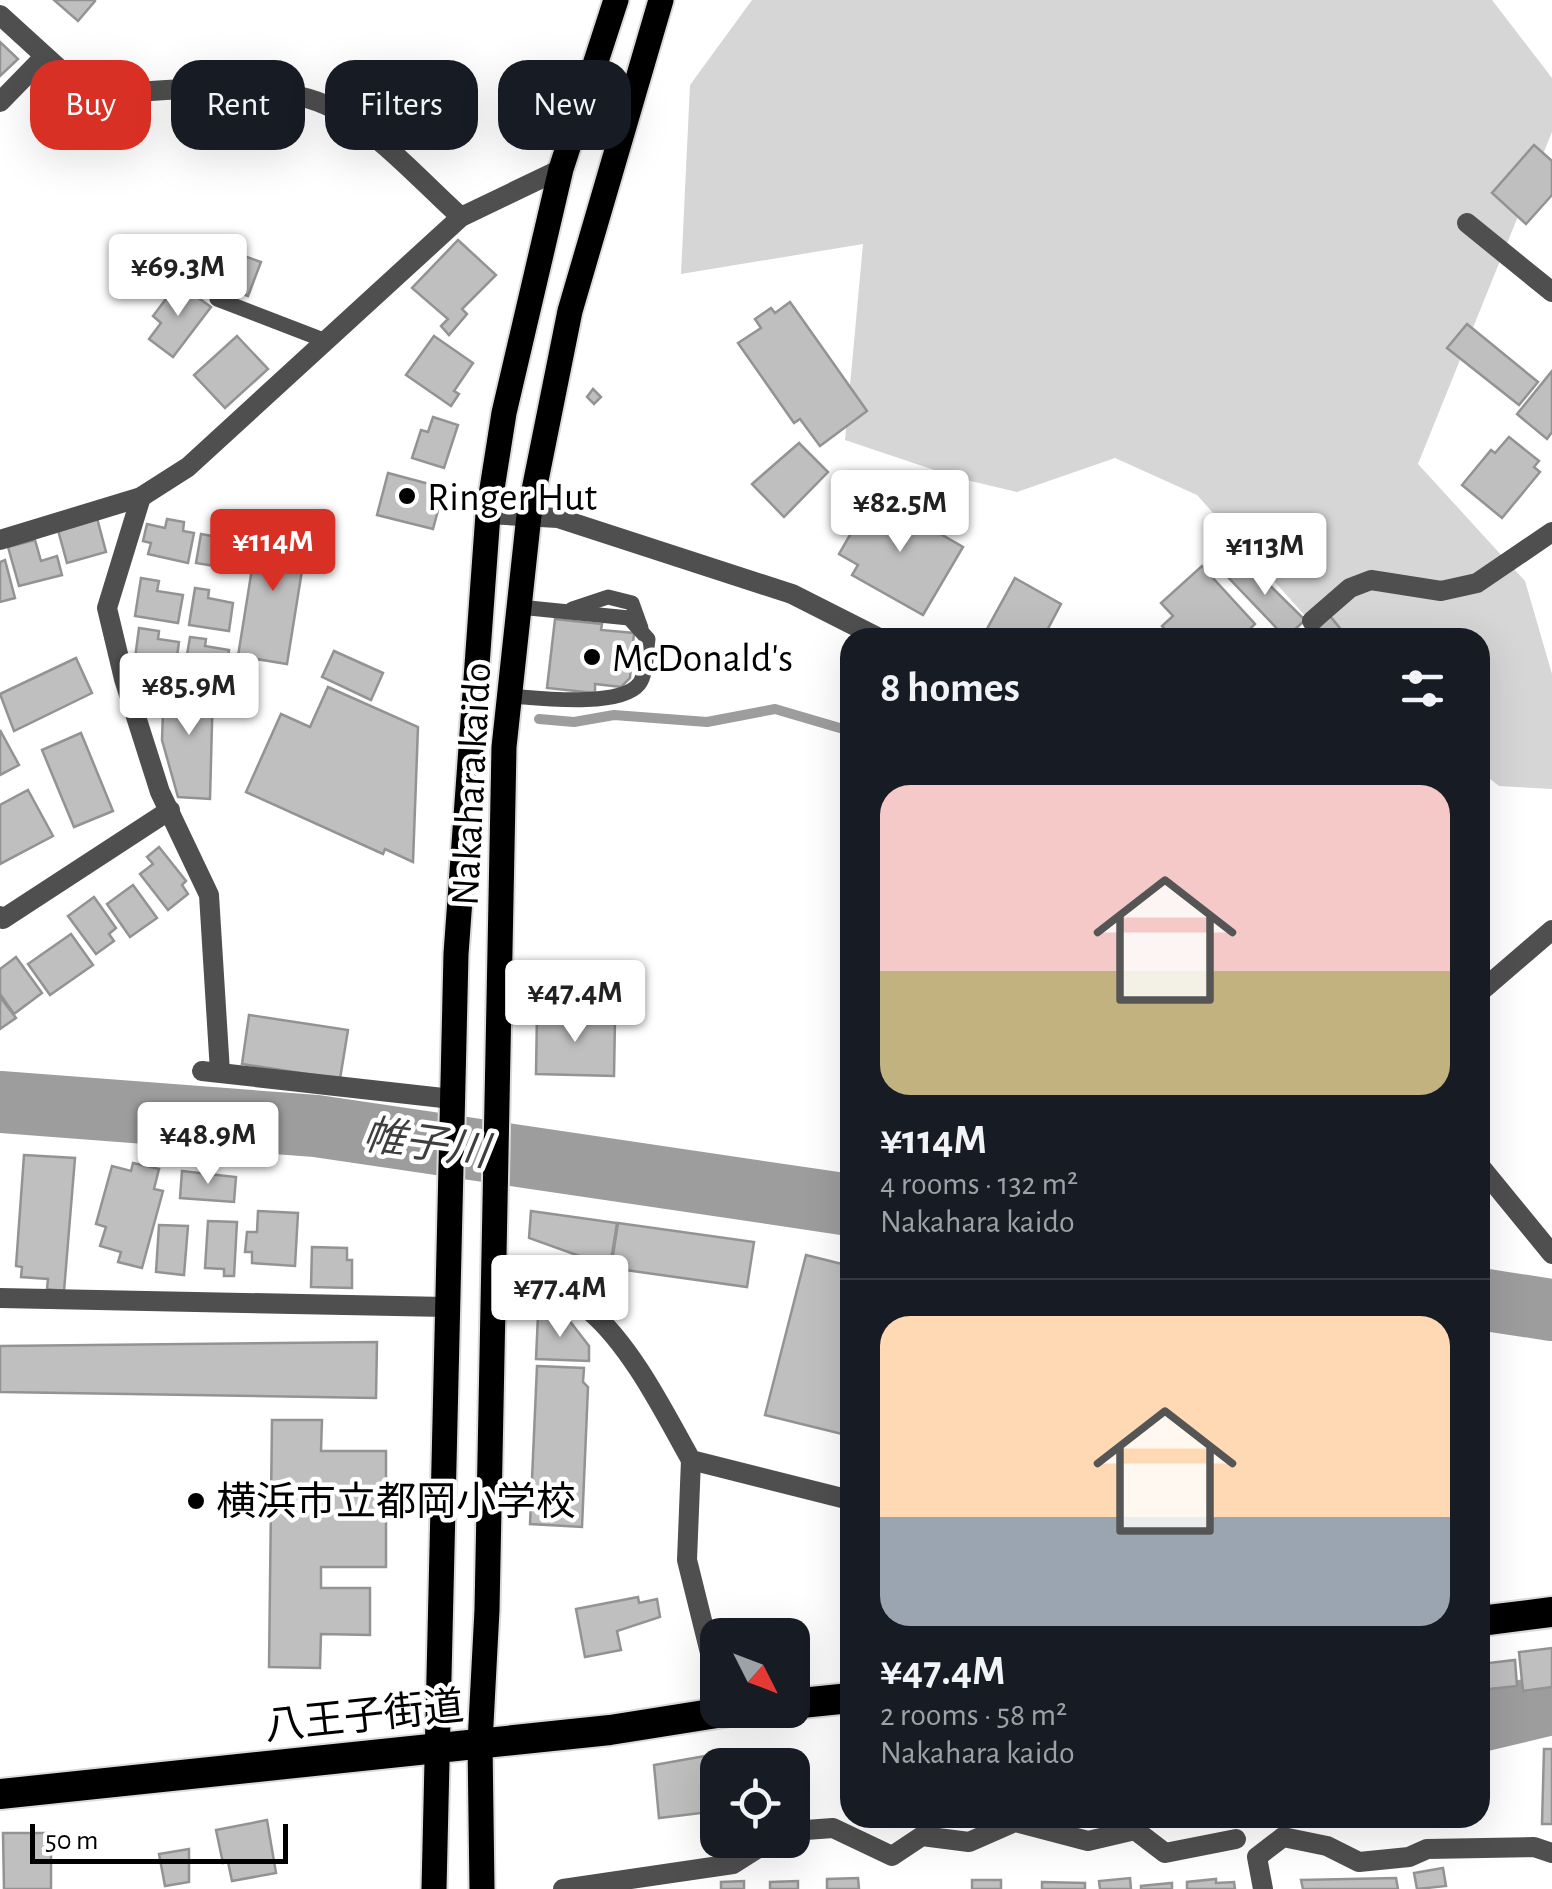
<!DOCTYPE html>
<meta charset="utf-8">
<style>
:root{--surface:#171b24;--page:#242831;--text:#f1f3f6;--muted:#9ea1a6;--line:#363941;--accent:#d93025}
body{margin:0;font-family:"Alegreya Sans","Noto Sans JP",sans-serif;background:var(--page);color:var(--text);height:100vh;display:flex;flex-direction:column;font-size:38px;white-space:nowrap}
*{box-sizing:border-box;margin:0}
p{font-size:32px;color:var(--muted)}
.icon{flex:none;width:55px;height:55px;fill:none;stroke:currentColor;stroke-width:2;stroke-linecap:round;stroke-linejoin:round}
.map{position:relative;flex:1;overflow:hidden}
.sheet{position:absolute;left:840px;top:628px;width:650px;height:1200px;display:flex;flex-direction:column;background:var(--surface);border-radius:30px;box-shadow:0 10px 40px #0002}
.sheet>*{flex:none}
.guide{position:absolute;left:30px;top:60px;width:660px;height:90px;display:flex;gap:20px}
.needle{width:65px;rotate:132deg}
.buttons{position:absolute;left:700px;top:1618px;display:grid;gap:20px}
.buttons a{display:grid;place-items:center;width:110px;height:110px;border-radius:20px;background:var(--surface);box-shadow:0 10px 40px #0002;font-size:50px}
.scale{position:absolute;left:30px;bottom:25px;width:258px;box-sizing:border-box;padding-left:10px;border:5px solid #000;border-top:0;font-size:28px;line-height:35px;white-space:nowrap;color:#000;-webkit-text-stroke:8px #fff;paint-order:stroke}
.price{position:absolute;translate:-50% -85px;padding:0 22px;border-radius:10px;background:#fff;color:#222;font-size:32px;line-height:65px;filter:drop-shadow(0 2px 5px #0008)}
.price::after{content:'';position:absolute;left:50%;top:60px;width:30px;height:22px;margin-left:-15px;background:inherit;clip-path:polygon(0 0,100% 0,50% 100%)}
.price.active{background:var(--accent);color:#fff}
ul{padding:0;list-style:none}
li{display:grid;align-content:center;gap:20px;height:530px;padding:0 40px}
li+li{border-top:2px solid var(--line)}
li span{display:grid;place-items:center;height:310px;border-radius:30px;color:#555}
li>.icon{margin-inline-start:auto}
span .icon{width:180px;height:180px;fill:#fffc;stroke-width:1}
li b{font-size:42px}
h2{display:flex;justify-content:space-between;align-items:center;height:120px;padding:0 40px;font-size:42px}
.tag{padding:0 35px;border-radius:30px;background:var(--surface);box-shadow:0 10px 40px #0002;font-size:35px;line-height:90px}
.tag.active{background:var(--accent);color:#fff}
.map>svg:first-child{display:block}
.green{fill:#d6d6d6}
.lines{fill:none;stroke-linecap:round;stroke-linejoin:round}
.stream{stroke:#9d9d9d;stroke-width:10}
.river{stroke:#9d9d9d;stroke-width:62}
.building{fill:#bfbfbf;stroke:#939393;stroke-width:2.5}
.primary-casing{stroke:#dbdbdb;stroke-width:29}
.highway-casing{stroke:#dbdbdb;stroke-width:34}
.lane{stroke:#4f4f4f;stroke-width:15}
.street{stroke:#4f4f4f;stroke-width:20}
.primary{stroke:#000;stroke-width:25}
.highway{stroke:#000;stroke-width:30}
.poi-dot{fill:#000;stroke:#fff;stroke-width:4}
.labels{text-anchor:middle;stroke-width:9;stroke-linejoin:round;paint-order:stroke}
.poi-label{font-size:40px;fill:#000;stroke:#fff;text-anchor:start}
.street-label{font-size:40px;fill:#000;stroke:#fff}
.water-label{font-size:42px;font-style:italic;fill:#3e3e3e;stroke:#fff}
</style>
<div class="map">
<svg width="1552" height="1889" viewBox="0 0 1552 1889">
<rect width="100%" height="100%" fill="#fff"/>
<path class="green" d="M752 0H1492L1552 78V132L1418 464 1525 581 1552 674V789L1499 786 1480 771V638L1324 637 1197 495 1115 458 1017 492 958 478 845 440 863 244 681 274 690 85Z"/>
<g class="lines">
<path class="stream" d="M539 719 574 722 614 715 707 722 775 709 850 731"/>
<g class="river">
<path d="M0 1102 316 1126 850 1205"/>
<path d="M1480 1299 1552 1310"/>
<path d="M1480 1721 1552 1704"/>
</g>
</g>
<g class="building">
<path d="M54 0H94L95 1 78 21Z"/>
<path d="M0 42 18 59 0 76Z"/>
<path d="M1534 145 1552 161V195L1526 224 1492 193Z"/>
<path d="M458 240 496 275 462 309 467 314 449 335 441 326 448 319 412 288Z"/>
<path d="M222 248 261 262 248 296 210 281Z"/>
<path d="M178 283 211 307 173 357 149 339 161 323 153 316Z"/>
<path d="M790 302 867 411 820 446 800 419 794 423 738 343 761 328 755 319 771 308 775 313Z"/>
<path d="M1467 324 1538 382 1519 405 1447 348Z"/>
<path d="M237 336 268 369 225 408 194 375Z"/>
<path d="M434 336 473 363 454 391 459 394 451 406 406 375Z"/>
<path d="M1552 371V432L1547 439 1517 414Z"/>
<path d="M593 389 601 397 594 404 587 397Z"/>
<path d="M433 417 458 425 444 468 412 458 421 430 428 432Z"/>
<path d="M1509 437 1539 461 1534 467 1540 472 1502 518 1462 485 1491 450 1495 453Z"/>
<path d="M799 443 828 472 784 517 752 484Z"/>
<path d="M388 473 444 488 433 529 377 515Z"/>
<path d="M873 495 963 547 923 615 852 575 858 565 839 554Z"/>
<path d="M97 518 106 552 67 563 58 530Z"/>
<path d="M167 519 184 522 183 531 194 533 188 563 148 554 151 543 143 541 147 524 165 528Z"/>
<path d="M259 525 308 533 287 664 238 656Z"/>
<path d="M213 527 234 530 233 540 243 542 239 570 196 563 201 534 212 536Z"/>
<path d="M35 540 41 561 57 556 62 575 19 586 8 547Z"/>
<path d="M1242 558 1305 620 1286 638 1225 574Z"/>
<path d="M5 560 15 598 0 602V562Z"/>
<path d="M1202 566 1255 624 1241 638H1172L1162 626 1173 616 1161 603Z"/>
<path d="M141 578 159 581 157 591 183 595 178 623 135 616Z"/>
<path d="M1015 578 1061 604 1043 638H982Z"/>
<path d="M195 588 209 590 208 598 233 603 229 631 189 625Z"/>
<path d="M1330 616 1348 638H1308Z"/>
<path d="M555 619 602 624 601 630 634 633 630 678 621 687 595 684V693L547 688Z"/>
<path d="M139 628 159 631 158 639 179 642 175 671 134 666Z"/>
<path d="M190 637 206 639 205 646 229 650 225 679 184 673Z"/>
<path d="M334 651 383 673 371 700 322 677Z"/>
<path d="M76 658 92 693 14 731 0 694Z"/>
<path d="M164 684 213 687 210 799 178 797 162 740Z"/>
<path d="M328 687 418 727 413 862 385 849 383 854 246 792 281 714 310 727Z"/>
<path d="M0 730 19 765 0 775Z"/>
<path d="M81 733 113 811 74 827 42 750Z"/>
<path d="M28 790 53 836 0 864V805Z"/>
<path d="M159 847 186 881 182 885 188 894 168 910 140 874 153 864 147 857Z"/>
<path d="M133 885 157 918 130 937 107 904Z"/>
<path d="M94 897 116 928 109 934 114 941 96 954 68 916Z"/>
<path d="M71 934 93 965 50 995 28 964Z"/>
<path d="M16 957 42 993 14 1014 0 994V969Z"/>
<path d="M0 997 16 1018 0 1029Z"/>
<path d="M537 1013 600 1015V1020H615L614 1076 536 1074Z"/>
<path d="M249 1015 348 1030 340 1079 242 1064Z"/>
<path d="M24 1155 75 1158 64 1291 47 1289 48 1279 21 1277 22 1267 16 1266Z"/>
<path d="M133 1163 159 1169 154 1189 163 1191 142 1268 118 1262 121 1252 100 1246 106 1227 96 1224 112 1166 131 1171Z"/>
<path d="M182 1171 236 1177 234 1202 180 1198Z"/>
<path d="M258 1211 298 1213 295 1266 252 1263V1252H245L247 1232H257Z"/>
<path d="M531 1211 617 1223 610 1267 529 1238Z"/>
<path d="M208 1221 237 1222 234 1276H224V1269L205 1268Z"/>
<path d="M618 1223 754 1242 747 1287 611 1268Z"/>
<path d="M159 1225 188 1226 184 1275 156 1272Z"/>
<path d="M312 1247 347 1248V1260H352V1288L311 1287Z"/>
<path d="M806 1255 850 1266V1436L765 1415Z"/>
<path d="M538 1315H565L589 1346V1361L536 1359Z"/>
<path d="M377 1342 376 1398 0 1392V1346Z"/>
<path d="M537 1366 584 1368 583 1382 588 1387 582 1527 530 1524Z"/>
<path d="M272 1420H322L321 1451H386V1567H321V1588H370V1635L321 1634 320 1668 269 1667Z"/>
<path d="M638 1597 639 1603 657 1599 660 1617 617 1631 621 1650 585 1657 576 1609Z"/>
<path d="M1552 1648V1687L1523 1691 1519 1652Z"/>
<path d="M1515 1660 1517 1686 1480 1690V1664Z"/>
<path d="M1544 1749H1552V1824H1542Z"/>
<path d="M739 1750V1765H718V1811L659 1818 654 1765Z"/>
<rect x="1249" y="1818" width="45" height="4"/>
<path d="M1313 1818H1352V1824L1313 1823Z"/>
<path d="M1401 1818H1424L1423 1826 1400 1824Z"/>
<path d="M267 1820 276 1873 232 1881 228 1862 223 1863 216 1830Z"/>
<path d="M3 1833H51V1889H4Z"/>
<path d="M189 1849V1882L165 1886 159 1854Z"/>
<path d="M1443 1868 1446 1886 1417 1889 1414 1873Z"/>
<path d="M858 1878 859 1889H827V1879Z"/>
<path d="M1130 1878 1131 1889H1100L1099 1881Z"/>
<path d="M1396 1878 1398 1889H1303L1301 1880Z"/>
<path d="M1216 1879V1883L1234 1882 1235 1889H1187V1882Z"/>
<rect x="972" y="1880" width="29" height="9"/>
<path d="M744 1881V1889H721V1882Z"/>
<path d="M798 1881V1889H770V1882Z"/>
<path d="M1042 1882 1085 1883V1889H1042Z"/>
<path d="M1172 1883V1889H1141V1886Z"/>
</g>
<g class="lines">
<g class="primary-casing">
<g id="primary">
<path d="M434 1889 456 954 488 514 504 413 561 169 616 0"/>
<path d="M482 1889 480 1743 487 1610 504 747 529 515 570 311 661 0"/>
</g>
</g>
<g class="highway-casing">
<g id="highway">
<path d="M1480 1621 1552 1612"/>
<path d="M792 1704 850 1698"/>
<path d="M0 1794 610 1730 736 1710"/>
</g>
</g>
<g class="lane">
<path d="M217 299 326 341"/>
<path d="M572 609 608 597 632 603 641 628"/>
<path d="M510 696C538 698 620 708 639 684 647 674 646 652 648 639L629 618 519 607"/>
</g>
<g class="street">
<path d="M0 15 89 96C155 90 274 77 332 108 380 134 421 181 461 217"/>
<path d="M0 102 43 58"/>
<path d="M1467 223 1552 292"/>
<path d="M141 497 107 608 124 679 160 792 209 895 220 1072"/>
<path d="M488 514 558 518 792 594 879 638"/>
<path d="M0 540 141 497 188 467 461 217 561 169"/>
<path d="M1312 621 1350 588 1371 580 1441 591 1477 583 1552 532"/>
<path d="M0 916 3 919 170 810"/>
<path d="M1480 992 1552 930"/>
<path d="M202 1071 452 1099"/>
<path d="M1480 1166 1552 1254"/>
<path d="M493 1284C524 1287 565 1290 590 1311 632 1347 664 1412 691 1460L850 1500"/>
<path d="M0 1298 446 1307"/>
<path d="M691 1460 687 1560 718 1685"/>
<path d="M792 1831 833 1828 892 1856 922 1836 969 1842 1015 1822 1088 1841 1135 1830 1165 1853 1236 1839"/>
<path d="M563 1889 733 1864 771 1840"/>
<path d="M1263 1889 1257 1857 1283 1837 1327 1846 1359 1862 1409 1857 1427 1849 1534 1847 1552 1853"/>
</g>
<use href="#primary" class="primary"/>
<use href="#highway" class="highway"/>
</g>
<g class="poi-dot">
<circle cx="407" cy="496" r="10"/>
<circle cx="592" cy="657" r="10"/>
<circle cx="196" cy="1501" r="10"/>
</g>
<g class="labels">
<g class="poi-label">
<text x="427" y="510">Ringer Hut</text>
<text x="612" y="671">McDonald's</text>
<text x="216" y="1515">横浜市立都岡小学校</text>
</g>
<g class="street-label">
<text transform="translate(470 784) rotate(-87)" y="14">Nakahara kaido</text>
<text transform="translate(364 1715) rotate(-6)" y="14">八王子街道</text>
</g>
<g class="water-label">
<text transform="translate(426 1142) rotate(8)" y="15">帷子川</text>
</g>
</g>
</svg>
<div class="buttons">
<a><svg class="needle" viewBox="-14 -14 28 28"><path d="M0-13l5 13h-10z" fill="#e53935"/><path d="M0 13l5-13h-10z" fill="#9ea1a6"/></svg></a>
<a><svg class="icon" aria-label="locate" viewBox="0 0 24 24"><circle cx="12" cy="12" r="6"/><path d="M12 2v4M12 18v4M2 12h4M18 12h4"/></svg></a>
</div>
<div class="scale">50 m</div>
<b class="price" style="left:178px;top:319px">¥69.3M</b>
<b class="price" style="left:900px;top:555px">¥82.5M</b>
<b class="price active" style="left:273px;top:594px">¥114M</b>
<b class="price" style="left:1265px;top:598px">¥113M</b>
<b class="price" style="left:189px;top:738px">¥85.9M</b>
<b class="price" style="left:575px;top:1045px">¥47.4M</b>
<b class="price" style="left:208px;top:1187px">¥48.9M</b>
<b class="price" style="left:560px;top:1340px">¥77.4M</b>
<div class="guide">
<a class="tag active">Buy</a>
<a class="tag">Rent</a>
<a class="tag">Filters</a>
<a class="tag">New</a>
</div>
<section class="sheet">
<h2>8 homes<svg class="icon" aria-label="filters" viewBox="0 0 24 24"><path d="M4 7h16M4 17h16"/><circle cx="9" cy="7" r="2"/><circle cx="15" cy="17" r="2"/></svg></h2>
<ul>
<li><span style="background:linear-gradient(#f6c9c9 60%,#c2b280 0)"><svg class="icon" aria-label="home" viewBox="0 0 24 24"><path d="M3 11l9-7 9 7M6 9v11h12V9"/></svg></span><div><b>¥114M</b><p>4 rooms · 132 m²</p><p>Nakahara kaido</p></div></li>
<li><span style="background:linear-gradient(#ffd9b3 65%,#9aa5b1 0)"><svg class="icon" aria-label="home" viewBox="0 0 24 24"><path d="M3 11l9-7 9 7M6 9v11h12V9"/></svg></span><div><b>¥47.4M</b><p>2 rooms · 58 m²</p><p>Nakahara kaido</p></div></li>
</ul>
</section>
</div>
